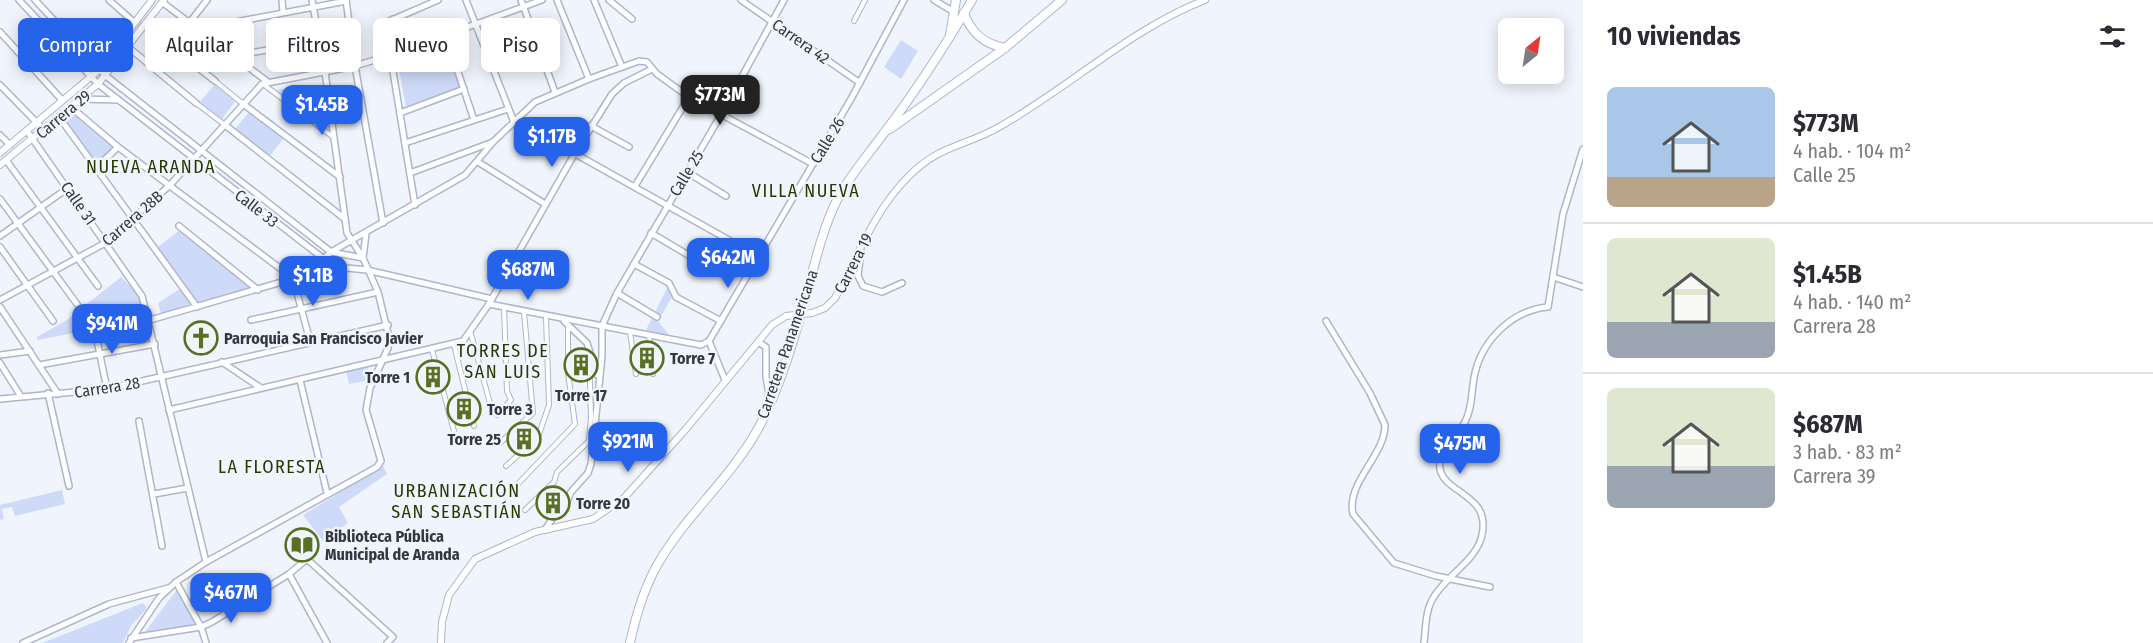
<!DOCTYPE html>
<html lang="es">
<meta charset="utf-8">
<style>
:root{--surface:#fff;--page:#f7f7f7;--text:#2b2b33;--muted:#7c7c81;--line:#e1e1e2;--accent:#2563eb}
body{margin:0;font-family:"Fira Sans Condensed",sans-serif;background:var(--page);color:var(--text);height:100vh;display:flex;flex-direction:column;font-size:22px;white-space:nowrap}
*{box-sizing:border-box;margin:0}
p{font-size:20px;color:var(--muted)}
.icon{flex:none;width:33px;height:33px;fill:none;stroke:currentColor;stroke-width:2;stroke-linecap:round;stroke-linejoin:round}
.map{position:relative;flex:1;overflow:hidden}
.details{display:flex;flex-direction:column;background:var(--surface);width:570px}
.details>*{flex:none}
.banner{position:absolute;left:18px;top:18px;width:570px;height:54px;display:flex;gap:12px}
.needle{width:39px;rotate:30deg}
.buttons{position:absolute;left:1498px;top:18px;display:grid;gap:12px}
.buttons a{display:grid;place-items:center;width:66px;height:66px;border-radius:9px;background:var(--surface);box-shadow:0 3px 15px #0003;font-size:30px}
.price{position:absolute;translate:-50% -51px;padding:0 14px;border-radius:12px;background:var(--accent);color:#fff;font-size:20px;line-height:39px;filter:drop-shadow(0 2px 3px #0008)}
.price::after{content:'';position:absolute;left:50%;top:36px;width:18px;height:14px;margin-left:-9px;background:inherit;clip-path:polygon(0 0,100% 0,50% 100%)}
.price.on{background:#222;color:#fff}
ul{padding:0;list-style:none}
li{display:flex;align-items:center;gap:18px;height:150px;padding:0 24px}
li+li{border-top:2px solid var(--line)}
li span{display:grid;place-items:center;flex:none;width:168px;height:120px;border-radius:9px;color:#555}
li>.icon{margin-inline-start:auto}
span .icon{width:72px;height:72px;fill:#fffc;stroke-width:1}
li b{font-size:26px}
h2{display:flex;justify-content:space-between;align-items:center;height:72px;padding:0 24px;font-size:26px}
.tag{padding:0 21px;border-radius:9px;background:var(--surface);box-shadow:0 3px 15px #0003;font-size:21px;line-height:54px}
.tag.on{background:var(--accent);color:#fff}
main{display:flex;flex:1;min-height:0}
.map>svg:first-child{display:block}
.green{fill:#cedaf7}
.lines{fill:none;stroke-linecap:round;stroke-linejoin:round}
.pedestrian-casing{stroke:#adb6cc;stroke-width:6}
.minor-casing{stroke:#adb6cc;stroke-width:8}
.tertiary-casing{stroke:#adb6cc;stroke-width:8}
.trunk-casing{stroke:#adb6cc;stroke-width:10}
.pedestrian{stroke:#fff;stroke-width:4}
.minor{stroke:#fff;stroke-width:5}
.tertiary{stroke:#fff;stroke-width:6}
.trunk{stroke:#fff;stroke-width:8}
.tertiary-bridge-casing{stroke:#adb6cc;stroke-width:8;stroke-linecap:butt}
.tertiary-bridge{stroke:#fff;stroke-width:6}
.labels{text-anchor:middle;stroke-width:5;stroke-linejoin:round;paint-order:stroke}
.street-label{font-size:16px;fill:#343740;stroke:#f0f4fd}
.poi-label{font-size:16px;font-weight:bold;fill:#343740;stroke:#f0f4fd;text-anchor:start}
.neighbourhood-label{font-size:18px;letter-spacing:1.5px;fill:#293800;stroke:#f0f4fd}
</style>
<main>
<div class="map">
<svg width="1583" height="643" viewBox="0 0 1583 643">
<rect width="100%" height="100%" fill="#f0f4fd"/>
<g class="green">
<path d="M901 40 918 51 901 79 884 67Z"/>
<path d="M444 41 461 88 406 107 397 59Z"/>
<path d="M215 84 236 100 222 119 200 102Z"/>
<path d="M303 87 305 114 276 90Z"/>
<path d="M249 112 284 138 269 157 234 130Z"/>
<path d="M74 114 115 147 95 165 65 122Z"/>
<path d="M180 230 252 288 198 304 158 247Z"/>
<path d="M121 277 137 293 146 319 37 340V337L67 320Z"/>
<path d="M668 286 672 297 658 321 672 339 645 332Z"/>
<path d="M181 288 192 303 161 314 158 303Z"/>
<path d="M367 366 371 380 349 384 346 370Z"/>
<path d="M383 466 387 474 339 507 348 523 323 541 303 515Z"/>
<path d="M62 490 65 504 15 516 12 507 2 509 4 519 0 520V505Z"/>
<path d="M179 587 203 627 139 640Z"/>
<path d="M143 603 147 608 131 626 123 643H42Z"/>
</g>
<g class="lines">
<g class="pedestrian-casing">
<g id="pedestrian">
<path d="M854 21 865 0"/>
<path d="M215 81 242 103"/>
<path d="M263 84 333 137"/>
<path d="M196 103 225 125"/>
<path d="M630 332 636 374"/>
<path d="M471 334 491 407"/>
<path d="M649 335 653 374"/>
<path d="M454 345 474 426"/>
<path d="M432 350 454 431"/>
<path d="M497 415 511 400 507 391 504 307"/>
<path d="M500 443 533 413 524 312"/>
<path d="M506 466 538 437 549 405 546 317"/>
<path d="M514 488 575 424 568 373V326"/>
<path d="M525 510 554 482 557 472 589 441 591 417 589 352"/>
</g>
</g>
<g class="minor-casing">
<g id="minor">
<path d="M19 0 98 84 324 259 347 268 367 270 492 299"/>
<path d="M35 0 106 76 331 252 363 258"/>
<path d="M109 0 135 23"/>
<path d="M282 0 283 12"/>
<path d="M312 0 325 72 347 233 363 258"/>
<path d="M346 0 355 66 383 223"/>
<path d="M466 0 514 122"/>
<path d="M521 0 555 92"/>
<path d="M557 0 589 79"/>
<path d="M594 0 622 67"/>
<path d="M609 0 632 19"/>
<path d="M741 0 860 83"/>
<path d="M934 0 954 12"/>
<path d="M162 2 268 82"/>
<path d="M393 19 406 51"/>
<path d="M190 22 207 0"/>
<path d="M144 25 215 81"/>
<path d="M199 29 346 1"/>
<path d="M0 32 62 100"/>
<path d="M446 36 474 120"/>
<path d="M128 47 196 103"/>
<path d="M18 52 47 30"/>
<path d="M238 59 250 53 319 41"/>
<path d="M0 85 44 130"/>
<path d="M81 99 118 100"/>
<path d="M242 103 340 177"/>
<path d="M71 107 118 147 293 278 310 341"/>
<path d="M400 113 464 89"/>
<path d="M59 117 197 307"/>
<path d="M225 125 345 219"/>
<path d="M591 126 629 147"/>
<path d="M27 131 142 296 206 562"/>
<path d="M540 134 759 257"/>
<path d="M0 135 10 145"/>
<path d="M405 143 508 109"/>
<path d="M6 160 98 286"/>
<path d="M478 162 545 204"/>
<path d="M95 169 118 147"/>
<path d="M687 172 726 196"/>
<path d="M410 173 493 142"/>
<path d="M635 186 689 97"/>
<path d="M0 199 77 304"/>
<path d="M415 205 385 23 438 0"/>
<path d="M179 226 258 290"/>
<path d="M651 233 695 259"/>
<path d="M0 236 68 188"/>
<path d="M0 247 53 321"/>
<path d="M861 251 858 276 863 286 882 292 902 283"/>
<path d="M634 264 669 283 676 297 721 321"/>
<path d="M1553 277 1583 287"/>
<path d="M617 293 657 317"/>
<path d="M0 300 107 242 170 185 262 84 355 66 391 55 542 0"/>
<path d="M489 304 675 340 701 345 709 341"/>
<path d="M0 307 58 394"/>
<path d="M150 320 306 275 331 252 465 175 494 141 535 102 589 79 639 61 647 62 657 74 689 97 813 164"/>
<path d="M251 320 378 292"/>
<path d="M564 321 587 343 597 375"/>
<path d="M1326 321 1370 393 1385 425C1385 456 1346 482 1353 514L1394 563 1436 576 1490 587"/>
<path d="M94 326 107 389"/>
<path d="M709 341 851 99 904 0"/>
<path d="M709 341 725 380"/>
<path d="M758 342 766 347V377L770 400"/>
<path d="M0 355 30 351"/>
<path d="M222 362 261 388"/>
<path d="M0 363 20 395"/>
<path d="M39 365 155 344"/>
<path d="M300 380 327 493"/>
<path d="M48 393 69 486"/>
<path d="M0 399 107 389 388 325"/>
<path d="M169 410 463 341 489 304 575 153 612 94 624 83 652 69"/>
<path d="M139 421 162 546"/>
<path d="M154 494 188 488"/>
<path d="M545 530 552 519 564 509 571 492 588 473 591 464 602 356V326L617 293 722 113 784 0"/>
<path d="M289 574 327 643"/>
<path d="M176 582 201 627 206 643"/>
<path d="M131 638 201 627 212 622 289 574 307 559 393 637 387 643"/>
<path d="M23 643 109 604 168 588"/>
<path d="M129 643 159 598 176 582 206 562 377 467 381 461 366 410 370 388 388 348 389 337 378 292 363 258 366 234"/>
<path d="M1424 643C1426 627 1425 609 1435 595 1448 575 1473 562 1481 539 1494 494 1445 495 1440 469 1437 452 1458 435 1465 422 1473 407 1471 389 1475 373 1483 339 1513 310 1548 307L1563 214 1583 149"/>
</g>
</g>
<g class="tertiary-casing">
<g id="tertiary">
<path d="M0 153 99 70 152 0"/>
<path d="M0 165 98 84 164 0"/>
<path d="M812 313 825 308 835 298C858 256 874 211 908 177 939 145 964 147 999 127 1069 88 1130 29 1205 0"/>
<path d="M441 643 442 622 449 595 475 559 535 532 593 519 624 498 686 429 772 325 786 316"/>
</g>
</g>
<g class="trunk-casing">
<g id="trunk">
<path d="M964 13C971 33 984 44 1005 48"/>
<path d="M950 35 956 0"/>
<path d="M890 129 1005 48 1062 0"/>
<path d="M630 643C636 615 644 587 659 562 687 514 732 477 759 427 779 390 793 344 804 303 814 268 821 232 837 200 850 175 868 155 884 133 916 91 945 46 972 0"/>
</g>
</g>
<use href="#pedestrian" class="pedestrian"/>
<use href="#minor" class="minor"/>
<use href="#tertiary" class="tertiary"/>
<use href="#trunk" class="trunk"/>
<g class="tertiary-bridge-casing">
<path id="tertiary-bridge" d="M786 316 812 313"/>
</g>
<use href="#tertiary-bridge" class="tertiary-bridge"/>
</g>
<defs>
<g id="church-ring" transform="scale(1.725)"><circle r="9.5" fill="#f0f4fd" stroke="#587021" stroke-width="1.5"/><path d="M-1.2-6h2.4v3.5h3.3v2.4h-3.3V6h-2.4V-.1h-3.3v-2.4h3.3Z" fill="#587021"/></g>
<g id="building-ring" transform="scale(1.725)"><circle r="9.5" fill="#f0f4fd" stroke="#587021" stroke-width="1.5"/><path d="M-4-6H4V6H1V3H-1V6H-4ZM-2.5-4.3h1.7v1.8h-1.7ZM.8-4.3h1.7v1.8H.8ZM-2.5-1h1.7V.8h-1.7ZM.8-1h1.7V.8H.8Z" fill="#587021"/></g>
<g id="library-ring" transform="scale(1.725)"><circle r="9.5" fill="#f0f4fd" stroke="#587021" stroke-width="1.5"/><path d="M-6-4Q-3-5.5-.7-3.5V5Q-3 3-6 4ZM6-4Q3-5.5 .7-3.5V5Q3 3 6 4Z" fill="#587021"/></g>
</defs>
<g fill-rule="evenodd">
<use href="#church-ring" x="201" y="338"/>
<use href="#building-ring" x="647" y="358"/>
<use href="#building-ring" x="581" y="365"/>
<use href="#building-ring" x="433" y="377"/>
<use href="#building-ring" x="464" y="409"/>
<use href="#building-ring" x="524" y="439"/>
<use href="#building-ring" x="553" y="503"/>
<use href="#library-ring" x="302" y="545"/>
</g>
<g class="labels">
<g class="street-label">
<text transform="translate(801 41) rotate(35)" y="6">Carrera 42</text>
<text transform="translate(63 114) rotate(-40)" y="6">Carrera 29</text>
<text transform="translate(827 140) rotate(-59)" y="6">Calle 26</text>
<text transform="translate(686 173) rotate(-59)" y="6">Calle 25</text>
<text transform="translate(79 203) rotate(55)" y="6">Calle 31</text>
<text transform="translate(257 208) rotate(38)" y="6">Calle 33</text>
<text transform="translate(132 218) rotate(-41)" y="6">Carrera 28B</text>
<text transform="translate(853 263) rotate(-63)" y="6">Carrera 19</text>
<text transform="translate(787 344) rotate(-71)" y="6">Carretera Panamericana</text>
<text transform="translate(107 387) rotate(-9)" y="6">Carrera 28</text>
</g>
<g class="poi-label">
<text x="224" y="344">Parroquia San Francisco Javier</text>
<text x="670" y="364">Torre 7</text>
<text x="410" y="383" text-anchor="end">Torre 1</text>
<text x="581" y="401" text-anchor="middle">Torre 17</text>
<text x="487" y="415">Torre 3</text>
<text x="501" y="445" text-anchor="end">Torre 25</text>
<text x="576" y="509">Torre 20</text>
<text x="325" y="542">Biblioteca Pública<tspan x="325" dy="18">Municipal de Aranda</tspan></text>
</g>
<g class="neighbourhood-label">
<text x="151" y="173">NUEVA ARANDA</text>
<text x="806" y="197">VILLA NUEVA</text>
<text x="503" y="357">TORRES DE<tspan x="503" dy="21">SAN LUIS</tspan></text>
<text x="272" y="473">LA FLORESTA</text>
<text x="457" y="497">URBANIZACIÓN<tspan x="457" dy="21">SAN SEBASTIÁN</tspan></text>
</g>
</g>
</svg>
<div class="buttons">
<a><svg class="needle" viewBox="-14 -14 28 28"><path d="M0-13l5 13h-10z" fill="#e53935"/><path d="M0 13l5-13h-10z" fill="#7c7c81"/></svg></a>
</div>
<b class="price on" style="left:720px;top:126px">$773M</b>
<b class="price" style="left:322px;top:136px">$1.45B</b>
<b class="price" style="left:552px;top:168px">$1.17B</b>
<b class="price" style="left:728px;top:289px">$642M</b>
<b class="price" style="left:528px;top:301px">$687M</b>
<b class="price" style="left:313px;top:307px">$1.1B</b>
<b class="price" style="left:112px;top:355px">$941M</b>
<b class="price" style="left:628px;top:473px">$921M</b>
<b class="price" style="left:1460px;top:475px">$475M</b>
<b class="price" style="left:231px;top:624px">$467M</b>
<div class="banner">
<a class="tag on">Comprar</a>
<a class="tag">Alquilar</a>
<a class="tag">Filtros</a>
<a class="tag">Nuevo</a>
<a class="tag">Piso</a>
</div>
</div>
<section class="details">
<h2>10 viviendas<svg class="icon" aria-label="filters" viewBox="0 0 24 24"><path d="M4 7h16M4 17h16"/><circle cx="9" cy="7" r="2"/><circle cx="15" cy="17" r="2"/></svg></h2>
<ul>
<li><span style="background:linear-gradient(#a9c7e8 75%,#b9a48a 0)"><svg class="icon" aria-label="home" viewBox="0 0 24 24"><path d="M3 11l9-7 9 7M6 9v11h12V9"/></svg></span><div><b>$773M</b><p>4 hab. · 104 m²</p><p>Calle 25</p></div></li>
<li><span style="background:linear-gradient(#dfe7d0 70%,#9aa5b1 0)"><svg class="icon" aria-label="home" viewBox="0 0 24 24"><path d="M3 11l9-7 9 7M6 9v11h12V9"/></svg></span><div><b>$1.45B</b><p>4 hab. · 140 m²</p><p>Carrera 28</p></div></li>
<li><span style="background:linear-gradient(#dfe7d0 65%,#9aa5b1 0)"><svg class="icon" aria-label="home" viewBox="0 0 24 24"><path d="M3 11l9-7 9 7M6 9v11h12V9"/></svg></span><div><b>$687M</b><p>3 hab. · 83 m²</p><p>Carrera 39</p></div></li>
</ul>
</section>
</main>
